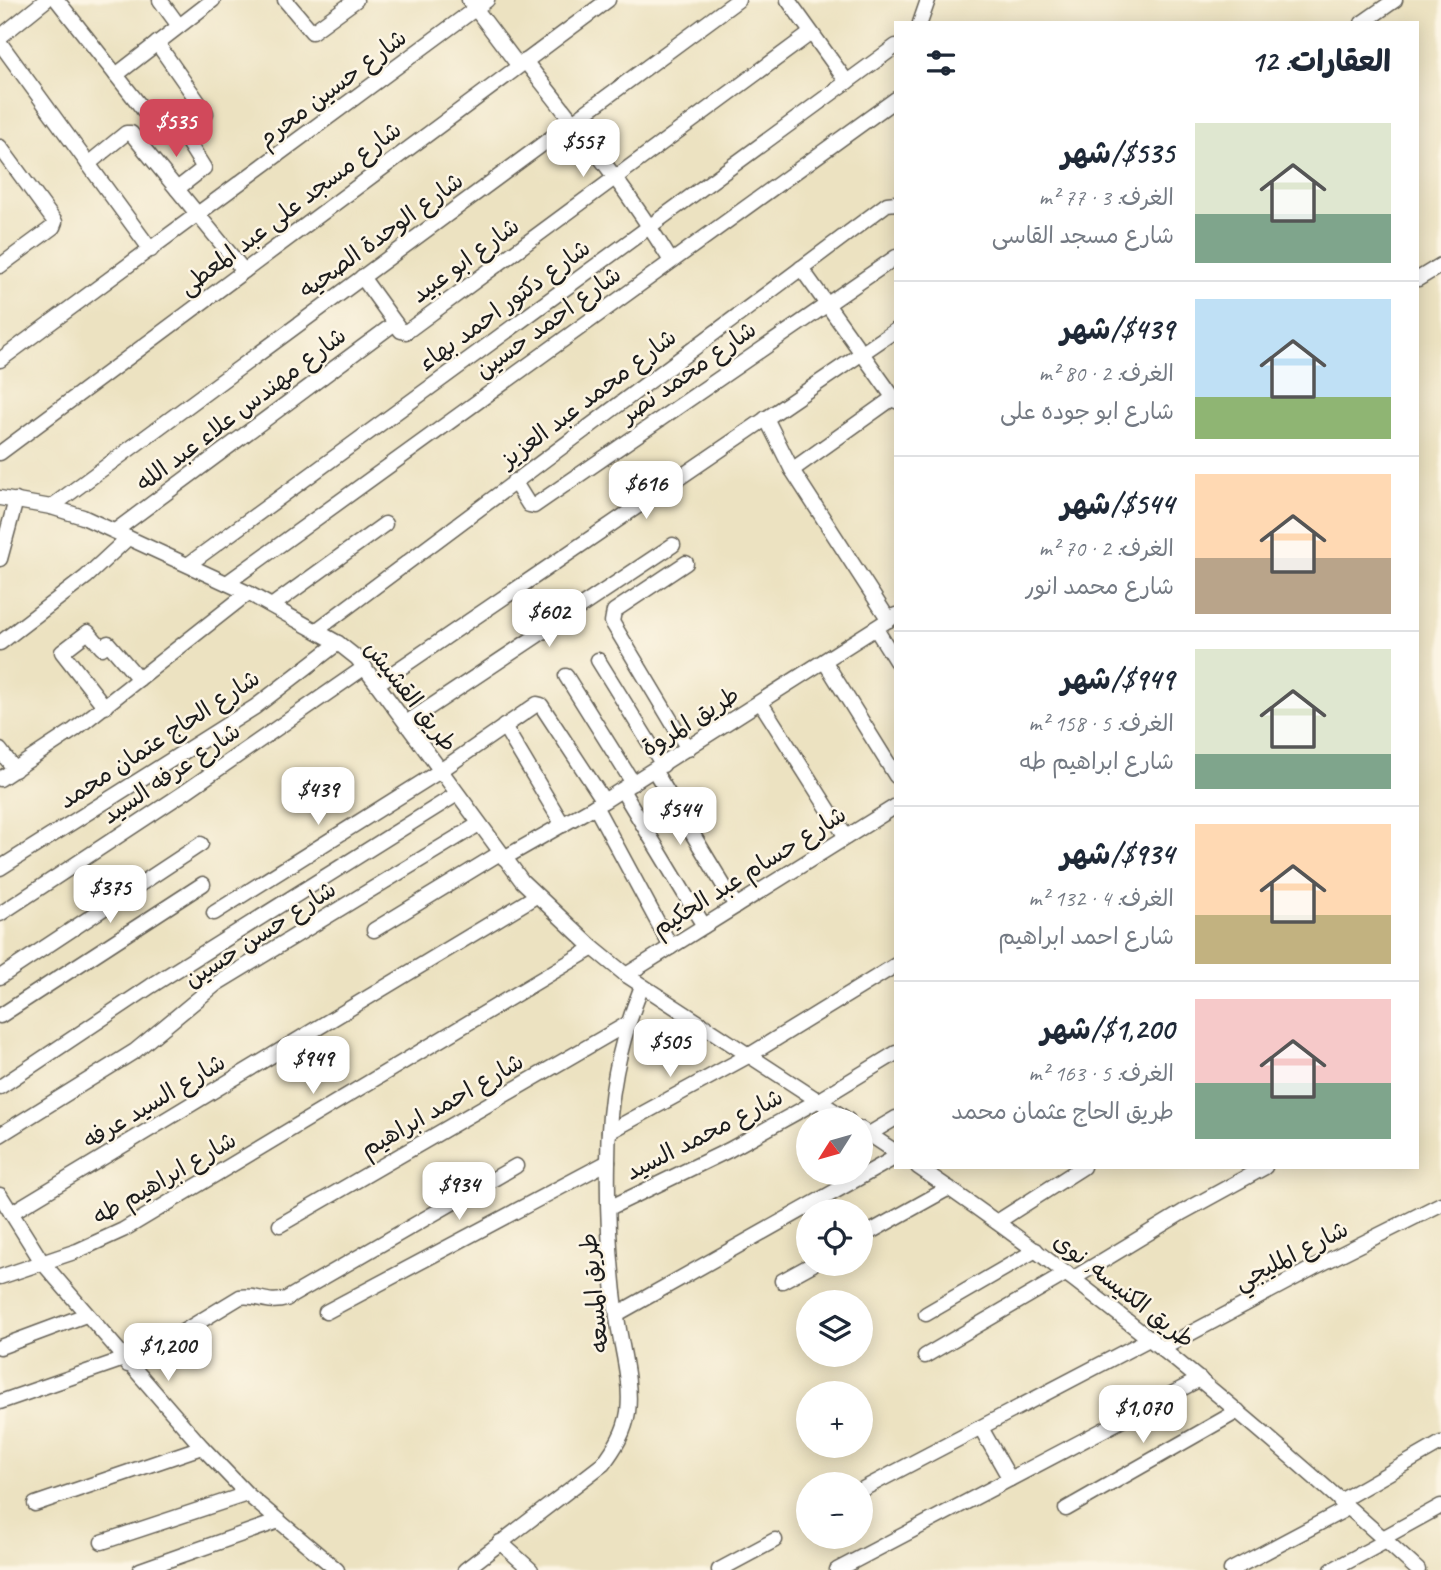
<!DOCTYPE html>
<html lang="ar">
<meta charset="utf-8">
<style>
:root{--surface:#fff;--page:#f6f6f7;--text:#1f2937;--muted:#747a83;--line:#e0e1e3;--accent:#d1495b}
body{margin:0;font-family:Caveat,"Playpen Sans Arabic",sans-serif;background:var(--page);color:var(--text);direction:rtl;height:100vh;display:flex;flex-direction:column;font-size:26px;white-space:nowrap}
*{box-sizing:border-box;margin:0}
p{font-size:23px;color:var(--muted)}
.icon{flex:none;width:38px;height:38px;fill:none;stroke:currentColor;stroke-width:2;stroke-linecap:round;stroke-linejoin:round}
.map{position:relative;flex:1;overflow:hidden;direction:ltr}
.details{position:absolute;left:894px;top:21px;width:525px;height:1148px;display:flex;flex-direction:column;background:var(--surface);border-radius:0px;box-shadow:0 4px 18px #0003;direction:rtl}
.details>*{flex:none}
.needle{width:46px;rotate:233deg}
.buttons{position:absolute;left:796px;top:1108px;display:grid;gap:14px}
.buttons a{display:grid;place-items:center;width:77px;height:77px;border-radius:50%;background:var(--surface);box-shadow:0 4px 18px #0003;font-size:35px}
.price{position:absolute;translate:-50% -60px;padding:0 16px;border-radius:14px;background:#fff;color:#222;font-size:23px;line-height:46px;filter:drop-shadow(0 2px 4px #0008)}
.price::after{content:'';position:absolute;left:50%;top:42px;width:21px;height:16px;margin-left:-10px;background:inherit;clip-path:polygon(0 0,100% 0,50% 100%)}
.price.active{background:var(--accent);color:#fff}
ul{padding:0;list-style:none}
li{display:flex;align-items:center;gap:21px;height:175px;padding:0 28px}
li+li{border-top:2px solid var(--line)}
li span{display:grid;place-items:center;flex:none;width:196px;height:140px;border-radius:0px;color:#555}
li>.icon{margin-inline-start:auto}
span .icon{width:84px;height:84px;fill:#fffc;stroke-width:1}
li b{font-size:30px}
h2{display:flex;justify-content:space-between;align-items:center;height:84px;padding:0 28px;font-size:30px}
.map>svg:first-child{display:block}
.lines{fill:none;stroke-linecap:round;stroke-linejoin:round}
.minor-casing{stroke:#656156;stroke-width:17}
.minor{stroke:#fff;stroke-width:14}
.labels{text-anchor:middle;stroke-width:5;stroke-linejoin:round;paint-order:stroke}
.street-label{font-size:24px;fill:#1c1c1c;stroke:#fcf5e5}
</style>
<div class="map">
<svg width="1441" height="1570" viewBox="0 0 1441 1570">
<rect width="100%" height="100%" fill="#fcf5e5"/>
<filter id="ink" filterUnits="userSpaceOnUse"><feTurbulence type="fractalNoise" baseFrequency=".0143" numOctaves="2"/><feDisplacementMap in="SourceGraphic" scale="14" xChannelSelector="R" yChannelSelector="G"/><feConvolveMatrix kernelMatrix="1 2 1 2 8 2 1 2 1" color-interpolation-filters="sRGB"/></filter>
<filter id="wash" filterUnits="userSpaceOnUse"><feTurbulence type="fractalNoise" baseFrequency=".00686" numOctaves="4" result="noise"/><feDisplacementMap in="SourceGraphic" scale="28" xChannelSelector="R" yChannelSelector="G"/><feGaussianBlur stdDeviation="1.57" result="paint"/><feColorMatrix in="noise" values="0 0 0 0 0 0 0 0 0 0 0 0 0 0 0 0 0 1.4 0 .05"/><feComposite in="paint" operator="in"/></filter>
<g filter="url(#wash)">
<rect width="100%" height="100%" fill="#ece2c1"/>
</g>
<g filter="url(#ink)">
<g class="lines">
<g class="minor-casing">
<g id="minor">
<path d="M57 0 157 127"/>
<path d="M160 0 179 26"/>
<path d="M285 0 312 32 356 0"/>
<path d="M469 0 518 65"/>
<path d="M788 0 847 82"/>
<path d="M920 23 928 0"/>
<path d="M1362 23 1395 0"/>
<path d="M0 37 46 0"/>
<path d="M0 43 151 250"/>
<path d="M157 43 206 113 184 129 182 133 204 168 177 189"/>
<path d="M525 61C576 126 628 190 671 261"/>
<path d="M116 75 213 0"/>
<path d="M0 147 55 222 53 227 0 266"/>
<path d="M88 164 126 133H131L244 271"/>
<path d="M801 268 896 401"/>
<path d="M362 277 401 331 406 332 811 33"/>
<path d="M1418 279 1441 265"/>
<path d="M0 360 487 0"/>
<path d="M766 418 792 470 889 620"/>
<path d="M0 453 608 0"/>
<path d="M792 470 893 398"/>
<path d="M514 481 529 505 534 506 896 257"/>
<path d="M0 498 51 507 83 517 248 593 338 643 357 658 377 684 522 881 593 948 626 975 848 1120"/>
<path d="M51 507 738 0"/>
<path d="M115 531 395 323"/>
<path d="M0 559 16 500"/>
<path d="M686 563 614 611 612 622 688 749"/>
<path d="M189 564 896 46"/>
<path d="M227 583 896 99"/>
<path d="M273 605 385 524"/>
<path d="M876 629 896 661"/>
<path d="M317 630 887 204 896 203"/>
<path d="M0 643 86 577 128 538"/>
<path d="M598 660 663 765"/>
<path d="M825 662 896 776"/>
<path d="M566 676 633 783"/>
<path d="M377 684 896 330"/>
<path d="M761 703 846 837"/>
<path d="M105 707 62 652 88 632 102 648 108 643 139 679"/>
<path d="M406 723 673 545"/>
<path d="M504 726 563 825"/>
<path d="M0 750 15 770"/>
<path d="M654 770 736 906"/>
<path d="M0 779 74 730 248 593"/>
<path d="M622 790 704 926"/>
<path d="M595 806 671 947"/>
<path d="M504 858 604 801 896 615"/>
<path d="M0 868 255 707 338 643"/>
<path d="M214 913 440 771 537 704 541 705 604 801"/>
<path d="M0 914 185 792 365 667"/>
<path d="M374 930 500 853"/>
<path d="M626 975 896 806"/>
<path d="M0 977 201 844"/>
<path d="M0 1016 203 884"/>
<path d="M0 1087 151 986 457 794"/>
<path d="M861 1129 896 1152"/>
<path d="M609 1132 748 1056 896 965"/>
<path d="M869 1134 896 1118"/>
<path d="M0 1135 135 1051 216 984 479 824"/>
<path d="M918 1167C1096 1288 1260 1426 1418 1570"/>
<path d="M0 1195 42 1262 202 1447 247 1494 337 1570"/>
<path d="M609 1208 729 1150 819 1100 896 1053"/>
<path d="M11 1213 536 896"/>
<path d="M997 1222 1083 1167"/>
<path d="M280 1225 627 1024"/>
<path d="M861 1237 949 1188"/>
<path d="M0 1277 77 1251 123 1230 593 948"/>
<path d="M1074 1278 1183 1212 1265 1167"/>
<path d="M782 1281 813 1264"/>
<path d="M326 1312 608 1162"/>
<path d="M617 1314 896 1157"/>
<path d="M926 1314 1036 1250"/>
<path d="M0 1347 86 1315"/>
<path d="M1163 1348 1313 1268 1441 1204"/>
<path d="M925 1356 1067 1273"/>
<path d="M128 1365 240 1297C258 1294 267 1305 286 1299L516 1166"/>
<path d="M0 1402 124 1359"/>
<path d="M981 1428 1010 1479"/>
<path d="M861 1490 1151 1338"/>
<path d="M1340 1501 1441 1443"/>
<path d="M35 1504 202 1447"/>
<path d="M1066 1509 1238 1411"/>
<path d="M1383 1538 1441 1506"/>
<path d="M102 1542 247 1494"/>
<path d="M500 1542 531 1570"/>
<path d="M140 1570 279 1521"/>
<path d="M465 1570 603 1464C615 1448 625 1432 628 1412 632 1381 621 1347 617 1317 610 1266 607 1213 608 1162 608 1098 618 1046 642 986"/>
<path d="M719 1570 775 1540"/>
<path d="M837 1570 1200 1379"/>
<path d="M1231 1570 1348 1508"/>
<path d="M1332 1570 1386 1541"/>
</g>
</g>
<use href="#minor" class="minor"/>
</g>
</g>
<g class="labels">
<g class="street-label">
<text transform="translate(332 88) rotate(-37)" y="8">شارع حسين محرم</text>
<text transform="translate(290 208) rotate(-37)" y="8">شارع مسجد على عبد المعطى</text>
<text transform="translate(381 235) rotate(-36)" y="8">شارع الوحدة الصحيه</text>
<text transform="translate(465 260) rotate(-36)" y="8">شارع ابو عبيد</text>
<text transform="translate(504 305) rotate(-36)" y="8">شارع دكتور احمد بهاء</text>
<text transform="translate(548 322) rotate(-36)" y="8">شارع احمد حسين</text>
<text transform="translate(688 372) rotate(-35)" y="8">شارع محمد نصر</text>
<text transform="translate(588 398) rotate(-37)" y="8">شارع محمد عبد العزيز</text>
<text transform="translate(241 409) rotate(-37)" y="8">شارع مهندس علاء عبد الله</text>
<text transform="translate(411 696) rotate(52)" y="8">طريق القشيش</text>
<text transform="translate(690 721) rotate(-32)" y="8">طريق المروة</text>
<text transform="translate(159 739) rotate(-33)" y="8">شارع الحاج عتمان محمد</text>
<text transform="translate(171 773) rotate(-34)" y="8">شارع عرفه السيد</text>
<text transform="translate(749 871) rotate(-32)" y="8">شارع حسام عبد الحكيم</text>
<text transform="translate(260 934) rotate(-33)" y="8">شارع حسن حسين</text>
<text transform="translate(154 1101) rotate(-31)" y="8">شارع السيد عرفه</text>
<text transform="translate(442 1105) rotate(-30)" y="8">شارع احمد ابراهيم</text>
<text transform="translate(704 1134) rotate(-27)" y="8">شارع محمد السيد</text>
<text transform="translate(164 1178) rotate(-30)" y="8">شارع ابراهيم طه</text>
<text transform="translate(1291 1255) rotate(-27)" y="8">شارع المليجي</text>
<text transform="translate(1124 1290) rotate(38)" y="8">طريق الكنيسه, نوى</text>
<text transform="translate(594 1293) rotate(-96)" y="8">طريق المسعه</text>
</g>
</g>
</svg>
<div class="buttons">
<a><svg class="needle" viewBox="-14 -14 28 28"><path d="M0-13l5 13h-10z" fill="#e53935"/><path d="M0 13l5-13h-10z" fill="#747a83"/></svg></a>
<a><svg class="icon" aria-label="locate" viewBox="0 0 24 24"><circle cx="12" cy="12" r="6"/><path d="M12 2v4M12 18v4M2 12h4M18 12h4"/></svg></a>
<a><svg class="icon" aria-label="layers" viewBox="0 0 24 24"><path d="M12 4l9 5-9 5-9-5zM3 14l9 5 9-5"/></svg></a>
<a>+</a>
<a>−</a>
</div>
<b class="price active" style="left:176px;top:159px">$535</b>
<b class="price" style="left:583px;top:179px">$557</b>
<b class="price" style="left:646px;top:521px">$616</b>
<b class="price" style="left:549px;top:649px">$602</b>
<b class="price" style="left:318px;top:827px">$439</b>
<b class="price" style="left:680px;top:847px">$544</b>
<b class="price" style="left:110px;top:925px">$375</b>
<b class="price" style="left:670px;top:1079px">$505</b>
<b class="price" style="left:313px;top:1096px">$949</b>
<b class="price" style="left:459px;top:1222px">$934</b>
<b class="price" style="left:168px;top:1383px">$1,200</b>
<b class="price" style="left:1143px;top:1445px">$1,070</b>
<section class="details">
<h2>العقارات: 12<svg class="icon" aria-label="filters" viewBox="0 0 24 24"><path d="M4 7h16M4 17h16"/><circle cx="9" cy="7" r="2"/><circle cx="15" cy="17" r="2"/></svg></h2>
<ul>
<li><span style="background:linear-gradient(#dfe7d0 65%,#7fa58c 0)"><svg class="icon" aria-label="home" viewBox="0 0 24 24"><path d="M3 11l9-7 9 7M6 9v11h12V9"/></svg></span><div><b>$535/شهر</b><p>الغرف: 3 · 77 m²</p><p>شارع مسجد القاسى</p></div></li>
<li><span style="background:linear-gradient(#bfe0f5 70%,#8fb573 0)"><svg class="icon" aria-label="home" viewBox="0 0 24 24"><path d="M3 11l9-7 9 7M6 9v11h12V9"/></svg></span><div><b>$439/شهر</b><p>الغرف: 2 · 80 m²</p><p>شارع ابو جوده على</p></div></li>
<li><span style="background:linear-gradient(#ffd9b3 60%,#b9a48a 0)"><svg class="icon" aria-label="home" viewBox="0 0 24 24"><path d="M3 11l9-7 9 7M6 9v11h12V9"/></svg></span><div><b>$544/شهر</b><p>الغرف: 2 · 70 m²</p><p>شارع محمد انور</p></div></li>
<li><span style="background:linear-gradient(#dfe7d0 75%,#7fa58c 0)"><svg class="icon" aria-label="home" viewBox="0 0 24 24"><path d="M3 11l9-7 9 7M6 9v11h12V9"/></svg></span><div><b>$949/شهر</b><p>الغرف: 5 · 158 m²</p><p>شارع ابراهيم طه</p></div></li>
<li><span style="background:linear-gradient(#ffd9b3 65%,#c2b280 0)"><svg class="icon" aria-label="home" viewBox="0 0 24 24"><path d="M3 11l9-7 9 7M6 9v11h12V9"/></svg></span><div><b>$934/شهر</b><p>الغرف: 4 · 132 m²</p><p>شارع احمد ابراهيم</p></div></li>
<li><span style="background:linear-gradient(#f6c9c9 60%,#7fa58c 0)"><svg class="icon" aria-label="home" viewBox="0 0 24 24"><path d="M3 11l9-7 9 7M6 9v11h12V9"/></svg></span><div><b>$1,200/شهر</b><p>الغرف: 5 · 163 m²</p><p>طريق الحاج عثمان محمد</p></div></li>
</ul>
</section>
</div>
